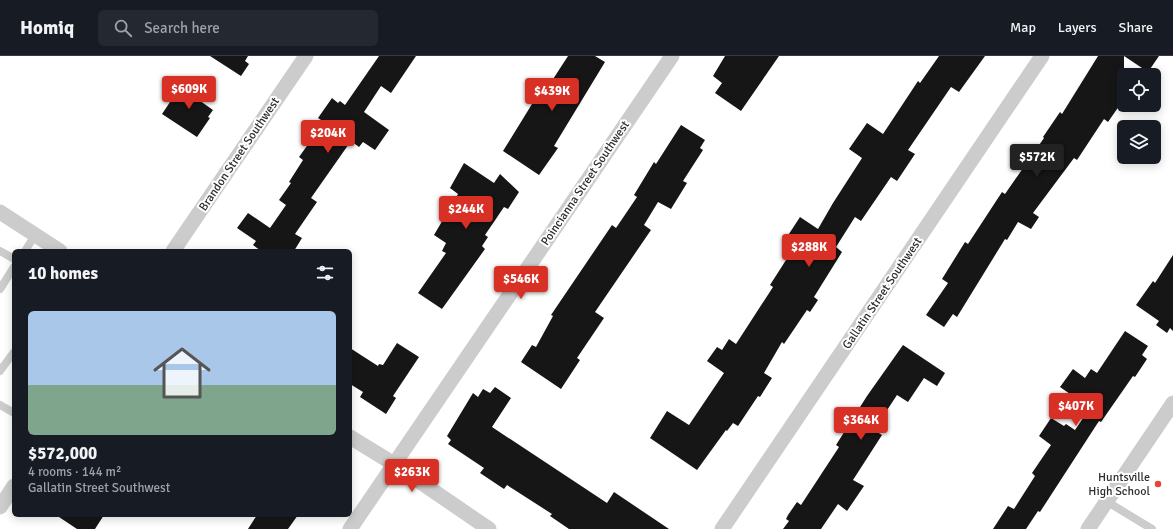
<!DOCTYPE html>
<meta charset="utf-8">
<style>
:root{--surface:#171b24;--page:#242831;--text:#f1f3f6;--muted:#9ea1a6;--line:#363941;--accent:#d93025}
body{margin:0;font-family:Signika,sans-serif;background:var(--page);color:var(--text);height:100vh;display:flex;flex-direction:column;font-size:15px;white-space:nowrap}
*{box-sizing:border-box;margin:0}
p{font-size:13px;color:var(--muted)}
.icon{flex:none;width:22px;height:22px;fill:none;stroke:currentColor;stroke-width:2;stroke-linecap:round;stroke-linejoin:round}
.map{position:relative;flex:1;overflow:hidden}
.drawer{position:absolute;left:12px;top:193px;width:340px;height:268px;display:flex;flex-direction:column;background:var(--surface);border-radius:6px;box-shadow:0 2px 10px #0003}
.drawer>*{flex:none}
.buttons{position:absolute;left:1117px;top:12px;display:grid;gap:8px}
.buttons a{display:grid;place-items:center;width:44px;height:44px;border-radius:6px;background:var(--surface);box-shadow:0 2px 10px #0003;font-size:20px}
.price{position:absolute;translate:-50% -34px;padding:0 9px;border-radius:4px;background:var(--accent);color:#fff;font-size:13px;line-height:26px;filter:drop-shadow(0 1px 2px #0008)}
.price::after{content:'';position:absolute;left:50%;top:24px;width:12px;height:9px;margin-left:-6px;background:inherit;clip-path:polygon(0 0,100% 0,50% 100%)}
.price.current{background:#222;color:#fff}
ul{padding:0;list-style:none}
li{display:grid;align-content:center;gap:8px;height:212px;padding:0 16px}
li+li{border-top:1px solid var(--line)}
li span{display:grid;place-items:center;height:124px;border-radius:6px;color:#555}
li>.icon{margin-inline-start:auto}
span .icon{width:72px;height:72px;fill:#fffc;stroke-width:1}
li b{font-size:17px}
h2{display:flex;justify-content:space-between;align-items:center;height:48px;padding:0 16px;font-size:17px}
header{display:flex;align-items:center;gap:24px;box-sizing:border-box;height:56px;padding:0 20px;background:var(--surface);border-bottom:1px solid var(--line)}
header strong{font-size:19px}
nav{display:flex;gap:22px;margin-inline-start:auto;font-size:14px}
.search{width:280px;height:36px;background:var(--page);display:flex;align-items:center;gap:10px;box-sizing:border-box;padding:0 14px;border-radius:6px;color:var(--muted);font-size:15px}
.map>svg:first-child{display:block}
.building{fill:#161616}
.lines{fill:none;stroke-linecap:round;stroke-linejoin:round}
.lane{stroke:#ccc;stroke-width:8}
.street{stroke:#ccc;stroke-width:15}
.poi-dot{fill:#e44633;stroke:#fff;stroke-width:1.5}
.labels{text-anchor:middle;stroke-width:4;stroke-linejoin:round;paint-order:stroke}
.street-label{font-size:12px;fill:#2f2f2f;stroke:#fff}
.poi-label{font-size:12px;fill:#2f2f2f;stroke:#fff;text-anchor:end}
</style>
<header>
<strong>Homiq</strong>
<div class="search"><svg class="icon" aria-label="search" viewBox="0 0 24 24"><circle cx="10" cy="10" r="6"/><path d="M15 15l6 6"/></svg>Search here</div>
<nav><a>Map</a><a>Layers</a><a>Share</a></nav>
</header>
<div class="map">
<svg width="1173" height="473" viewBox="0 0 1173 473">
<rect width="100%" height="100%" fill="#fff"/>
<g class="building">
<path d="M210 0H248L245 5 249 8 241 20Z"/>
<path d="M379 0H416L391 37 381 30 364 56 389 74 375 94 363 86 359 91 351 85 311 142 317 146 295 178 302 182 294 195H261L253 189 256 185 237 172 248 157 270 172 286 149 279 144 291 127 289 126 303 104 299 101 324 66 318 62 332 42 338 47 340 45 345 49Z"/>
<path d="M568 0H595L605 6 554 90 558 92 539 119 503 95 532 48 527 45 536 28 546 34Z"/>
<path d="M725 0H779L741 55 715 37 722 27 713 20Z"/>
<path d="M939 0H985L959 36 951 31 908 94 915 98 897 125 891 121 861 165 855 161 836 191 842 196 814 241 818 244 810 256 807 254 784 288 782 286 764 317 772 322 760 341 758 340 738 370 733 367 727 375 726 374 697 414 650 382 667 355 689 369 724 317 707 305 717 291 722 294 729 283 736 288 773 231 770 229 795 190 785 184 800 161 818 173 833 147 862 102 849 93 867 67 883 78 918 25 920 27Z"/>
<path d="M1098 0H1159L1148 16 1124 0V43L1108 66 1104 63 1077 104 1074 102 1033 157 1039 161 1031 173 1018 166 1007 184 1005 183 957 261 953 258 944 271 926 259 948 227 942 223 965 186 968 188 1002 136 1005 138 1044 82 1043 81 1060 56 1062 58Z"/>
<path d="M190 24 202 32 196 42 213 54 208 61 210 62 197 81 162 58 172 43 175 45Z"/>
<path d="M681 69 705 84 700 92 703 94 683 125 687 127 671 153 658 146 644 169 651 174 595 256 604 262 577 302 580 304 561 333 521 306 532 289 536 291 553 260 551 259 612 169 616 172 637 141 634 139 654 106 656 108Z"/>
<path d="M464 107 494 127 500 118 519 136 508 153 504 151 485 179 488 181 482 190 485 193 442 253 418 237 446 197 442 195 446 187 434 179 458 138 450 132Z"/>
<path d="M1173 199V275L1170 272 1167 277 1156 269 1159 265 1136 249 1153 225 1155 227Z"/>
<path d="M1125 275 1148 290 1142 299 1147 303 1135 321 1133 320 1101 366 1099 365 1040 456 1038 455 1026 473H993L1008 450 1014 453 1035 420 1032 417 1051 389 1039 380 1051 362 1064 370 1066 368 1075 374 1090 352 1060 331 1073 313 1085 322 1091 313 1097 317Z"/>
<path d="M397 287 419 301 393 340 396 342 386 358 360 341 363 336 350 328V292L378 310 379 308 383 309Z"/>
<path d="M903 289 945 317 937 330 924 322 908 346 897 339 874 374 882 379 853 424 864 430 847 455 838 448 821 473H783L789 465 786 463 788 459 797 446 801 449 839 391 836 389 867 340Z"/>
<path d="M495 331 511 342 492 371 607 447 614 436 669 473H569L550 460 552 458 507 429 504 433 480 417 484 412 448 388 451 384 447 380 473 337 478 341 483 333 490 337Z"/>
<path d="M56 459H104L95 473H77Z"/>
<path d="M257 459H298L288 473H248Z"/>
</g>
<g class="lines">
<g class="lane">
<path d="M0 195 14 203"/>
<path d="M25 195 35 179"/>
<path d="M0 233 14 211"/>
<path d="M0 315 14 296"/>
<path d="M0 349 14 357"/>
<path d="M1106 445 1152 473"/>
</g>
<g class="street">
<path d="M0 156 60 195"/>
<path d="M173 195 306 0"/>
<path d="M350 381 394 408 489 473"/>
<path d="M0 451 14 430"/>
<path d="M350 473 672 0"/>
<path d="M722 473 1042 0"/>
<path d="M1088 473 1173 347"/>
</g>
</g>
<circle class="poi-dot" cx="1158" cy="428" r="4"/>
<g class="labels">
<g class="street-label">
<text transform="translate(239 98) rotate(-56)" y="4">Brandon Street Southwest</text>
<text transform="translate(585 127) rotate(-56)" y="4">Poincianna Street Southwest</text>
<text transform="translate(882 237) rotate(-56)" y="4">Gallatin Street Southwest</text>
</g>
<g class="poi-label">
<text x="1150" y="425">Huntsville<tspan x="1150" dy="14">High School</tspan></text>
</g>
</g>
</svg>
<div class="buttons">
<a><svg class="icon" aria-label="locate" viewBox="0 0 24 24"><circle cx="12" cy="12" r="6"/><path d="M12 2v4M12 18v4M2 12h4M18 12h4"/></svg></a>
<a><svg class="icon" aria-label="layers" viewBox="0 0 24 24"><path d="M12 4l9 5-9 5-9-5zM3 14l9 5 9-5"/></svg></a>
</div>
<b class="price" style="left:189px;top:54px">$609K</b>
<b class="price" style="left:552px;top:56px">$439K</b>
<b class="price" style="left:328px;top:98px">$204K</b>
<b class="price current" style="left:1037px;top:122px">$572K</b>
<b class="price" style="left:466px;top:174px">$244K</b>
<b class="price" style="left:809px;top:212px">$288K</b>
<b class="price" style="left:521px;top:244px">$546K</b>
<b class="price" style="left:1076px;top:371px">$407K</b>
<b class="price" style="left:861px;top:385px">$364K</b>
<b class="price" style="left:412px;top:437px">$263K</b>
<section class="drawer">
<h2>10 homes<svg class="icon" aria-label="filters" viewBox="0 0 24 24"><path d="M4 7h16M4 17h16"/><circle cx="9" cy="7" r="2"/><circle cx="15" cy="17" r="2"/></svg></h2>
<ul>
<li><span style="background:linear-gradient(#a9c7e8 60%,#7fa58c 0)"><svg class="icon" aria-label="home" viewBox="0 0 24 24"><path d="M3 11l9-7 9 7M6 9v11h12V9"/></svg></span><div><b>$572,000</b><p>4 rooms · 144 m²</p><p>Gallatin Street Southwest</p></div></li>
</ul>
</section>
</div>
